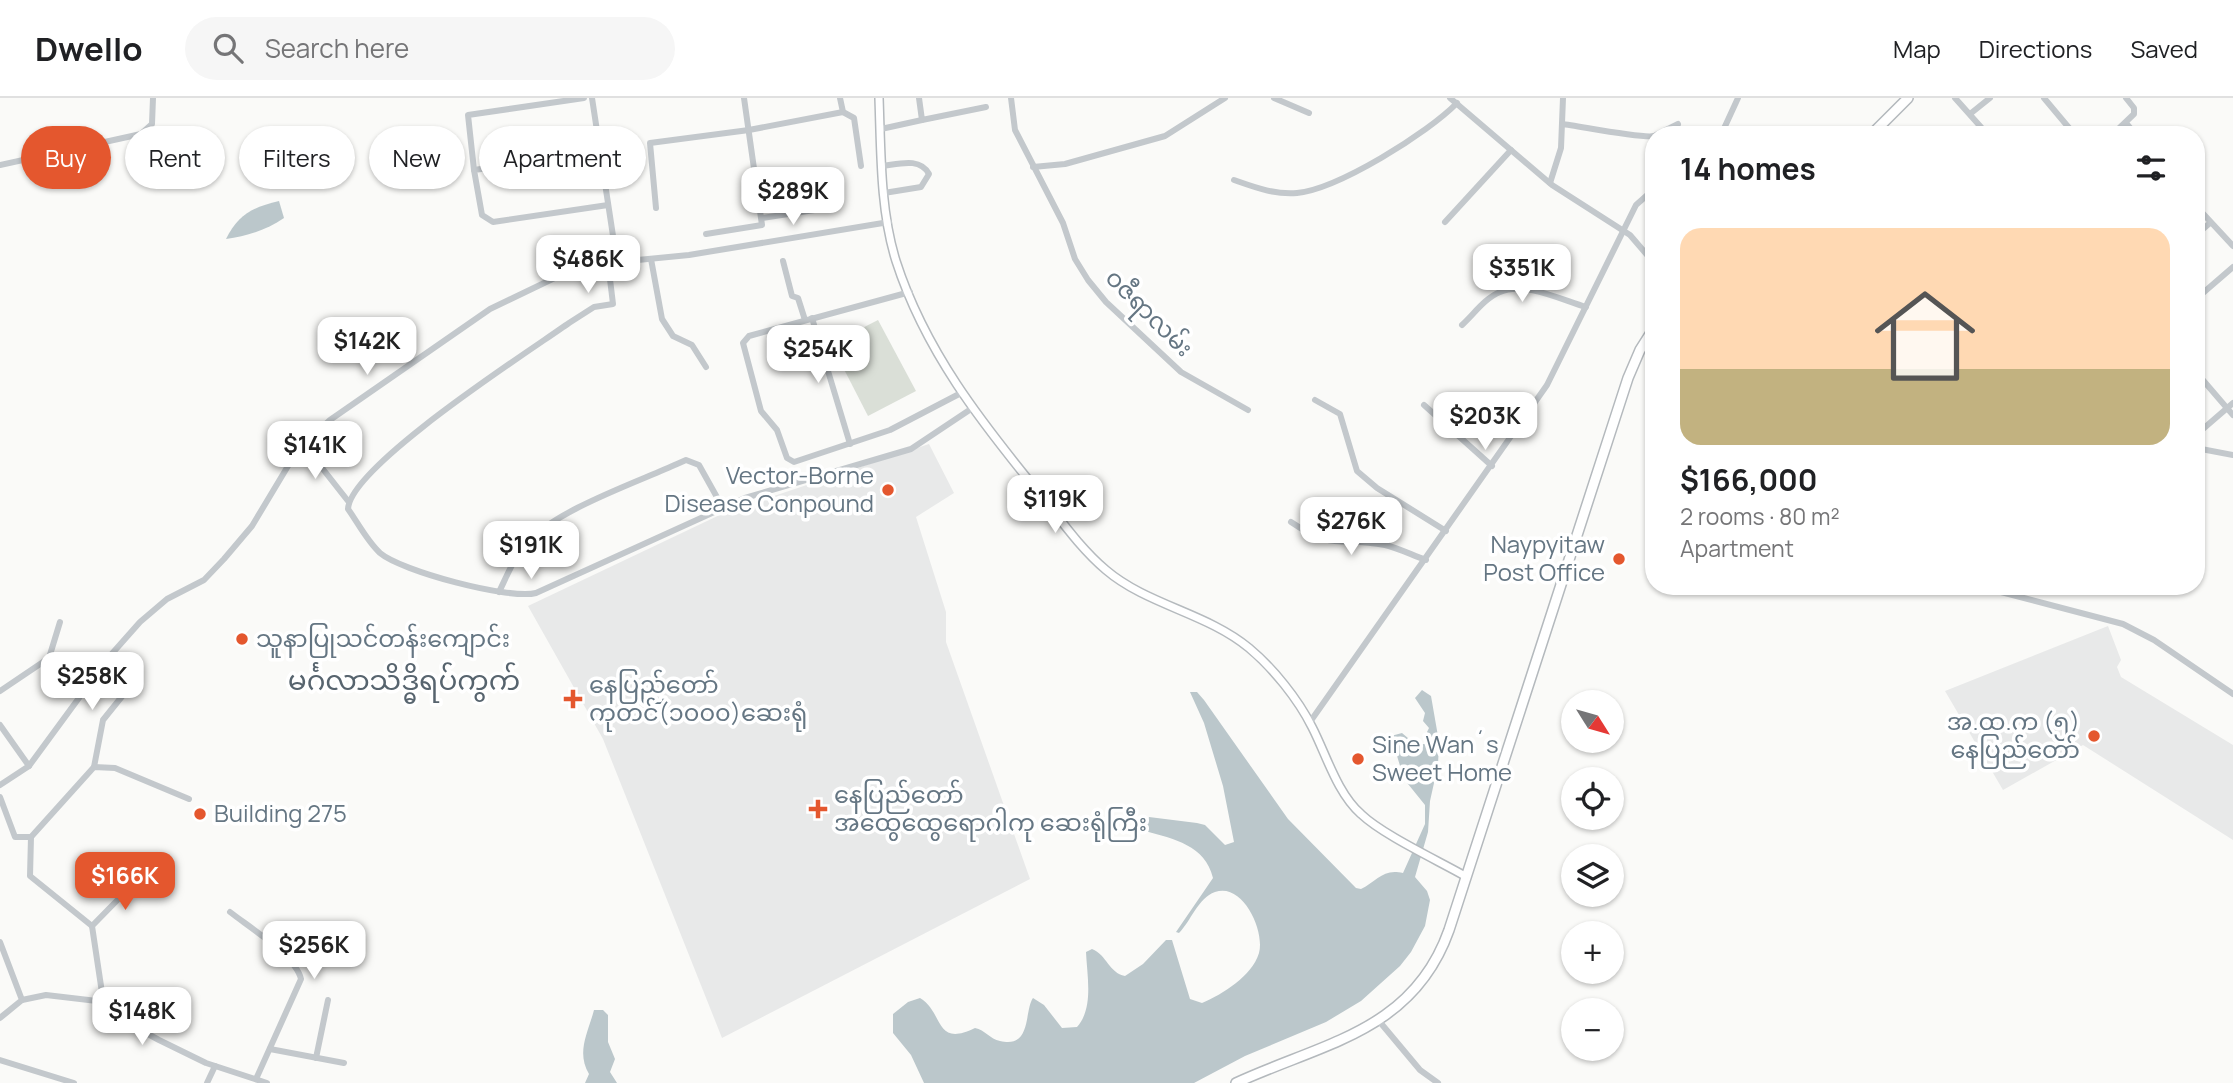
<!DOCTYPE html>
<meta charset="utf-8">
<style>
:root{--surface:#fff;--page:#f6f6f6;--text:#202124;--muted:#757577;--line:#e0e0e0;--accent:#e4572e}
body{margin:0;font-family:Manrope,"Noto Sans Myanmar",sans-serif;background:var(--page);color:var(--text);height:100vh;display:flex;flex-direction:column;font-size:26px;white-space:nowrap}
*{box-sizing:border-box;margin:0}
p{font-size:23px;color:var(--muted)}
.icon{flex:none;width:38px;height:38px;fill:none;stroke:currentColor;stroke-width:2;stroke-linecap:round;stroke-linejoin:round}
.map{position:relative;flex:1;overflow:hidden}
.sheet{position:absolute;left:1645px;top:28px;width:560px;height:469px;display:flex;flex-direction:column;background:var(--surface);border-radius:28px;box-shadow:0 2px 5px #0004}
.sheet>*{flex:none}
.banner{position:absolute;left:21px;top:28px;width:665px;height:63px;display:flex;gap:14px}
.needle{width:46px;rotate:127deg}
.tools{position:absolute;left:1561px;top:592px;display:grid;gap:14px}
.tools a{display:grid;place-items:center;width:63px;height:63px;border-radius:50%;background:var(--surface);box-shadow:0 2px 5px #0004;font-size:35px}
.price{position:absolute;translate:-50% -60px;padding:0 16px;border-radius:14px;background:#fff;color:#222;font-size:23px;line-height:46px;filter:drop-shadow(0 2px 4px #0008)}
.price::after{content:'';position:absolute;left:50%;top:42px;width:21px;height:16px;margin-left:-10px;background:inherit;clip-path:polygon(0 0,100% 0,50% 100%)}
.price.selected{background:var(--accent);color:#fff}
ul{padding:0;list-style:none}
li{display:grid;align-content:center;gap:14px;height:371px;padding:0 35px}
li span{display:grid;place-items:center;height:217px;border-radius:21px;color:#555}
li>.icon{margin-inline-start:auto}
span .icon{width:126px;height:126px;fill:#fffc;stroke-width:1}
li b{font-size:30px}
h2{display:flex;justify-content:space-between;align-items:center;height:84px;padding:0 35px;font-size:30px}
.chip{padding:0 24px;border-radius:32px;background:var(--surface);box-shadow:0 2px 5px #0004;font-size:24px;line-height:63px}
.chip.selected{background:var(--accent);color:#fff}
header{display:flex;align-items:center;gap:42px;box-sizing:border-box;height:98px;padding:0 35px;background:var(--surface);border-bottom:2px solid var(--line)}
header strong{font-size:33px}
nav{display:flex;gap:38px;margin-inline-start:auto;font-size:24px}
.search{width:490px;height:63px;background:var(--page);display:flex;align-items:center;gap:18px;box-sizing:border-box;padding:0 24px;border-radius:38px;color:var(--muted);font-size:26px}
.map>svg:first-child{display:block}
.built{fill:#e8e9e9}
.green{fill:#dadfd7}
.water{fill:#bbc7cb}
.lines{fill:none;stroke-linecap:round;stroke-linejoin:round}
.major-casing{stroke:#b5babe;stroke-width:10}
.highway-casing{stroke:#b4b9bd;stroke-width:12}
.minor{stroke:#c3c8cc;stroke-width:6}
.major{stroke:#fff;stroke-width:7}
.highway{stroke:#fff;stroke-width:9}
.poi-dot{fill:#e4572e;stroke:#fff;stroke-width:2.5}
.labels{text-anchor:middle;stroke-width:7;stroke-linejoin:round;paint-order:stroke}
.street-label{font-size:24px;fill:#657683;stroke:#fff}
.poi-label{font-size:24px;fill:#657683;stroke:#fff;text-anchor:start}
.quarter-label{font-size:28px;fill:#57646e;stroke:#fff}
</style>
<header>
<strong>Dwello</strong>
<div class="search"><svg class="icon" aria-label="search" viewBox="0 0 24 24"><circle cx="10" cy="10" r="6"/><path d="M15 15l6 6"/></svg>Search here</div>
<nav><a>Map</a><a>Directions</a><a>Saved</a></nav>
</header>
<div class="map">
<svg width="2233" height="985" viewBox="0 0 2233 985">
<rect width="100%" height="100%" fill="#fafaf8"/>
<g class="built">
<path d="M929 346 954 395 916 419 946 514V544L1030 781 722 940 603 641 528 508 726 414Z"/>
<path d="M2108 528 2121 562 2117 569 2121 579 2233 647V742L2083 647 2003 692 1945 593Z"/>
</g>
<path class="green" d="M878 222 916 293 868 318 831 246Z"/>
<g class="water">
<path d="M279 103 284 120C267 132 247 138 226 141 238 117 253 109 279 103Z"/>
<path d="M1422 592 1431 598 1439 644 1438 667 1430 703 1428 734 1415 779 1427 793 1430 802 1425 828 1411 854 1400 868 1361 903 1326 924 1245 958 1194 985H924L911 957 893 935V916L908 904 920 900C944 914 934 950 975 930 985 932 990 941 1000 943 1032 951 1024 913 1033 900L1044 907 1062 930 1077 929C1094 910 1087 878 1086 854L1092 851C1107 857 1109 875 1125 878L1143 866 1166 842H1172L1190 901 1202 905C1223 896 1252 878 1259 855 1265 833 1243 784 1215 794 1198 800 1191 823 1179 835L1176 834 1213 780C1205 747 1174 741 1145 733L1149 719 1197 725 1205 727 1225 747 1234 744 1223 688 1204 625 1190 594H1197L1204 602 1288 721 1356 790 1361 791C1377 783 1383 770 1403 775L1425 726V707L1404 681 1391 638 1402 635 1415 646H1432L1427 634 1429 630 1423 623 1425 615 1415 600Z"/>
<path d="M594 912H603L608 917V944L615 961 610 974 617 985H585L589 976C576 954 588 935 594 912Z"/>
</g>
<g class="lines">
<g class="major-casing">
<path id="major" d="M879 0C881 53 880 112 896 163 925 253 981 324 1040 396 1060 421 1080 450 1106 472 1147 507 1207 515 1249 550 1273 570 1298 601 1312 629 1326 656 1337 695 1361 716 1383 737 1437 762 1465 778"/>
</g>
<g class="highway-casing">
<g id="highway">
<path d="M1871 37 1908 0"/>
<path d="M1236 985C1322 945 1413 934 1449 832L1628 280 1640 252 1654 230"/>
</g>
</g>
<g class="minor">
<path d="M592 0 617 164"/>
<path d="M840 0 843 14 854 20 861 68"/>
<path d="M919 0 922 22 986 9"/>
<path d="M1011 0 1015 32 1063 125 1075 161 1088 182 1106 204 1181 274 1248 312"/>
<path d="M1274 0 1309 15"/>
<path d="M1450 0 1552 87 1630 137 1654 165"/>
<path d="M1955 0 1988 37"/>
<path d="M2044 0 2075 37"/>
<path d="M1970 16 1990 0"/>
<path d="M2126 25 2136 37"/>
<path d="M1562 26C1579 28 1643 41 1654 38"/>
<path d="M881 31 922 22"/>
<path d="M1656 37 1678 26"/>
<path d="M1721 37 1738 0"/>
<path d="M2112 37 2134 16V10L2126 0"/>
<path d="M600 54 474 72 482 117 493 124 608 107"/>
<path d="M0 67 141 36 152 26 153 0"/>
<path d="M882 68C899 66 920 59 929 76L921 89 884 95"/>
<path d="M1033 69 1065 66 1165 38 1225 0"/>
<path d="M474 72 468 17 584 0"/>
<path d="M1234 82C1254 89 1275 97 1297 95 1338 91 1428 35 1457 5"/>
<path d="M1550 85 1561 50 1563 0"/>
<path d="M2196 108 2233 148"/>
<path d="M656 110 650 45 749 32 843 14"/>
<path d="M762 120 821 111"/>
<path d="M1445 124 1511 52"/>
<path d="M706 136 762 127 744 0"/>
<path d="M2196 137 2210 125"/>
<path d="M651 161 662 221 673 238 692 247 706 269"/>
<path d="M783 163 792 198 798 200 805 222"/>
<path d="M609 173 613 206 594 209 569 225C528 254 350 368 348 411 358 425 367 443 380 455 401 473 509 502 536 495L745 400 911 351 971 311"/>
<path d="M910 194 749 238 743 245 761 313 777 332 787 360 794 364 890 332 961 295"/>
<path d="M2196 201 2233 169"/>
<path d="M812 220 850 346"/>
<path d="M1462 227C1474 216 1485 200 1500 194 1524 183 1562 202 1586 209"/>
<path d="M2196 274 2233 317"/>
<path d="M1315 302 1340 316 1357 373 1377 390 1446 433"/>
<path d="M1424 307 1492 368"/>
<path d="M2196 337 2233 305"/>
<path d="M304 347 348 403"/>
<path d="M2196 350 2233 357"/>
<path d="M1291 424C1335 454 1341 438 1385 447 1398 450 1412 457 1426 462"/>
<path d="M1978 488 2123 526 2154 542 2233 596"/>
<path d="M499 494C507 478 513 461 525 447 553 413 635 385 677 366L686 362 699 367 723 410"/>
<path d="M0 593 49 560 60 524"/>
<path d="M1310 624 1547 287 1636 107 1654 91"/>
<path d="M0 627 29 668"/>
<path d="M94 669 103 622 136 581"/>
<path d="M0 687 29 668 109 559 140 524 167 501 204 482 224 461 252 428 297 353 330 322 490 211 567 174 607 165 689 157 889 124"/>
<path d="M0 699 15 739H31L94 669 115 670 189 701"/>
<path d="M31 739 30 778 92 828 104 908"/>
<path d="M230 814C249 829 296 858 301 881L256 981"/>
<path d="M92 828 138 781"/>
<path d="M0 844 22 902 0 920"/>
<path d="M22 902 46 897 97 903 124 923 159 942 206 965 267 985"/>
<path d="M1379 923 1420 972 1438 985"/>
<path d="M270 951 344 965"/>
<path d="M316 960 328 902"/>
<path d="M0 962 74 985"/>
<path d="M207 985 215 968"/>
</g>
<use href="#major" class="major"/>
<use href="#highway" class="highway"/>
</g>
<g class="poi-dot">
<circle cx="888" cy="392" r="7"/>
<circle cx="1619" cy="461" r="7"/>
<circle cx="242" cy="541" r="7"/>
<path d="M569.5 590.5h7v7h7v7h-7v7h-7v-7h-7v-7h7z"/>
<circle cx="2094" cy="638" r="7"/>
<circle cx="1358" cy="661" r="7"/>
<path d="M814.5 700.5h7v7h7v7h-7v7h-7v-7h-7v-7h7z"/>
<circle cx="200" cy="716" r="7"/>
</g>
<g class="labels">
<g class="street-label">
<text transform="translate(1149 215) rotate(45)" y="8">ဝဇီရာလမ်း</text>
</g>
<g class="poi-label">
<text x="874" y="386" text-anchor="end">Vector-Borne<tspan x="874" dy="28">Disease Conpound</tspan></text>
<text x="1605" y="455" text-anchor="end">Naypyitaw<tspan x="1605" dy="28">Post Office</tspan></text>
<text x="256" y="549">သူနာပြုသင်တန်းကျောင်း</text>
<text x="589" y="595">နေပြည်တော်<tspan x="589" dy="28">ကုတင်(၁၀၀၀)ဆေးရုံ</tspan></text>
<text x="2080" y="632" text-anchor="end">အ.ထ.က (၅)<tspan x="2080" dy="28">နေပြည်တော်</tspan></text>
<text x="1372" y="655">Sine Wan´s<tspan x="1372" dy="28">Sweet Home</tspan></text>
<text x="834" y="705">နေပြည်တော်<tspan x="834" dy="28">အထွေထွေရောဂါကု ဆေးရုံကြီး</tspan></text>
<text x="214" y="724">Building 275</text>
</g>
<g class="quarter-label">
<text x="404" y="592">မင်္ဂလာသိဒ္ဓိရပ်ကွက်</text>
</g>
</g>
</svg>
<div class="tools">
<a><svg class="needle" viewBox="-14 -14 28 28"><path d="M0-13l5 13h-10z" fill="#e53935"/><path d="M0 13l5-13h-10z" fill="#757577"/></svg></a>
<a><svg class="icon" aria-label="locate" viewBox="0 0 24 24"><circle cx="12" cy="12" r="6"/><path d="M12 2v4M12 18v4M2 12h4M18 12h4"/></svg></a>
<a><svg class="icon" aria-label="layers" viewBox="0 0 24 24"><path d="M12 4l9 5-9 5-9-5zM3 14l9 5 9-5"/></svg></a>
<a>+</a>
<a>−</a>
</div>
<b class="price" style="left:793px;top:129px">$289K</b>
<b class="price" style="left:588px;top:197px">$486K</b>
<b class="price" style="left:1522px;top:206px">$351K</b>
<b class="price" style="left:367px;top:279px">$142K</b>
<b class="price" style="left:818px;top:287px">$254K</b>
<b class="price" style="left:1485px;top:354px">$203K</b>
<b class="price" style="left:315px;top:383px">$141K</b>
<b class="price" style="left:1055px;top:437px">$119K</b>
<b class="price" style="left:1351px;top:459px">$276K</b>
<b class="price" style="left:531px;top:483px">$191K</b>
<b class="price" style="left:92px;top:614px">$258K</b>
<b class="price selected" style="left:125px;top:814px">$166K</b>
<b class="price" style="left:314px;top:883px">$256K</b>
<b class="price" style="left:142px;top:949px">$148K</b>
<div class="banner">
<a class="chip selected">Buy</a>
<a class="chip">Rent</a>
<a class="chip">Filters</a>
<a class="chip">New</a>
<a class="chip">Apartment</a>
</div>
<section class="sheet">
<h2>14 homes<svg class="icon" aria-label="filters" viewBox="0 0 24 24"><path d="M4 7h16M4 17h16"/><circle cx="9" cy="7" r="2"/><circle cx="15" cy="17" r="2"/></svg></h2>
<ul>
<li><span style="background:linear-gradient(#ffd9b3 65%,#c2b280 0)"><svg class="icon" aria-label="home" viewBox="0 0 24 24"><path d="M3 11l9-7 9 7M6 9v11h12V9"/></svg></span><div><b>$166,000</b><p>2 rooms · 80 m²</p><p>Apartment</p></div></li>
</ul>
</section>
</div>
